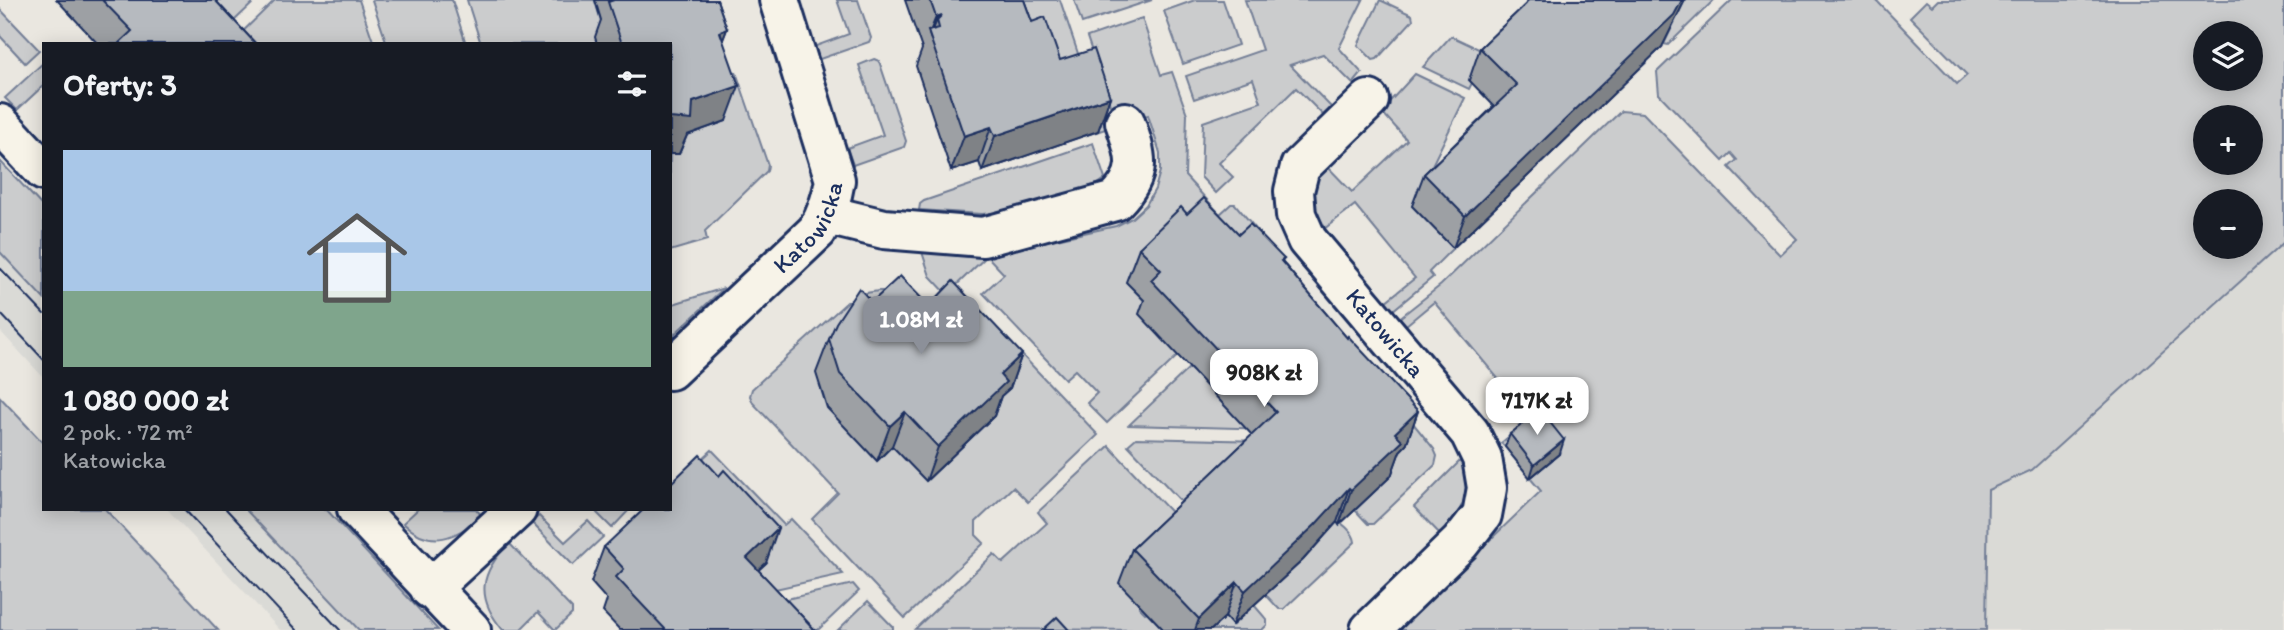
<!DOCTYPE html>
<html lang="pl">
<meta charset="utf-8">
<style>
:root{--surface:#171b24;--page:#242831;--text:#f1f3f6;--muted:#9ea1a6;--line:#363941;--accent:#8c9099}
body{margin:0;font-family:Itim,sans-serif;background:var(--page);color:var(--text);height:100vh;display:flex;flex-direction:column;font-size:26px;white-space:nowrap}
*{box-sizing:border-box;margin:0}
p{font-size:23px;color:var(--muted)}
.icon{flex:none;width:38px;height:38px;fill:none;stroke:currentColor;stroke-width:2;stroke-linecap:round;stroke-linejoin:round}
.map{position:relative;flex:1;overflow:hidden}
.sheet{position:absolute;left:42px;top:42px;width:630px;height:469px;display:flex;flex-direction:column;background:var(--surface);border-radius:0px;box-shadow:0 4px 18px #0003}
.sheet>*{flex:none}
.tools{position:absolute;left:2193px;top:21px;display:grid;gap:14px}
.tools a{display:grid;place-items:center;width:70px;height:70px;border-radius:50%;background:var(--surface);box-shadow:0 4px 18px #0003;font-size:35px}
.price{position:absolute;translate:-50% -60px;padding:0 16px;border-radius:14px;background:#fff;color:#222;font-size:23px;line-height:46px;filter:drop-shadow(0 2px 4px #0008)}
.price::after{content:'';position:absolute;left:50%;top:42px;width:21px;height:16px;margin-left:-10px;background:inherit;clip-path:polygon(0 0,100% 0,50% 100%)}
.price.active{background:var(--accent);color:#fff}
ul{padding:0;list-style:none}
li{display:grid;align-content:center;gap:14px;height:371px;padding:0 21px}
li+li{border-top:2px solid var(--line)}
li span{display:grid;place-items:center;height:217px;border-radius:0px;color:#555}
li>.icon{margin-inline-start:auto}
span .icon{width:126px;height:126px;fill:#fffc;stroke-width:1}
li b{font-size:30px}
h2{display:flex;justify-content:space-between;align-items:center;height:84px;padding:0 21px;font-size:30px}
.map>svg:first-child{display:block}
.built{fill:#dadad6}
.green{fill:#cbcccd;stroke:#737e96;stroke-width:2;fill-rule:evenodd}
.lines{fill:none;stroke-linecap:round;stroke-linejoin:round}
.minor-casing{stroke:#1b2f5e;stroke-width:44}
.minor{stroke:#f7f3e8;stroke-width:38}
.tram{stroke:#1b2f5e;stroke-width:2}
.wall{fill:#9da0a4;stroke:#1b2f5e;stroke-width:2}
.shaded-wall{fill:#7f8286;stroke:#1b2f5e;stroke-width:2}
.building{fill:#b6babf;stroke:#1b2f5e;stroke-width:2}
.labels{text-anchor:middle;stroke-width:7;stroke-linejoin:round;paint-order:stroke}
.street-label{font-size:24px;fill:#1b2f5e;stroke:#f7f3e8}
</style>
<div class="map">
<svg width="2284" height="630" viewBox="0 0 2284 630">
<rect width="100%" height="100%" fill="#eae7e0"/>
<filter id="ink" filterUnits="userSpaceOnUse"><feTurbulence type="fractalNoise" baseFrequency=".0143" numOctaves="2"/><feDisplacementMap in="SourceGraphic" scale="14" xChannelSelector="R" yChannelSelector="G"/><feConvolveMatrix kernelMatrix="1 2 1 2 8 2 1 2 1" color-interpolation-filters="sRGB"/></filter>
<g filter="url(#ink)">
<g class="built">
<path d="M2284 242V630H1986L1988 490 2032 470Z"/>
<path d="M0 252 44 299V378L0 331Z"/>
<path d="M167 509H245L359 630H280Z"/>
</g>
<g class="green">
<path d="M170 0H256L211 43Z"/>
<path d="M275 0H359L374 44H230Z"/>
<path d="M372 0H452L466 44H387Z"/>
<path d="M467 0H596L595 1 605 34 597 44H481Z"/>
<path d="M837 0H858L871 38 869 42 817 60 813 47 849 34Z"/>
<path d="M1000 0H1060L1095 104Z"/>
<path d="M1074 0H1152L1082 23Z"/>
<path d="M1195 0H1223L1238 45 1183 64 1164 11Z"/>
<path d="M1245 0H1363L1339 48 1362 73 1353 84 1323 54 1290 65 1331 107 1323 115 1296 88 1219 163 1233 177 1216 193 1201 177 1203 122 1261 102 1253 79 1194 99 1186 76 1262 50Z"/>
<path d="M1380 0 1412 15 1413 20 1377 59 1373 60 1358 45Z"/>
<path d="M1685 0H1714L1668 45 1664 44Z"/>
<path d="M1732 0H1876L1957 84 1967 75 1910 17 1926 1 1932 6 1938 0H2284V242L2032 470 1988 490 1986 630H1396L1541 491 1530 478 1560 453 1535 423 1505 447 1501 443 1531 418 1434 302 1405 326 1398 319 1441 285 1621 111 1643 113 1780 255 1797 239 1729 167 1737 160 1731 153 1723 161 1659 94 1657 72ZM2205 33H2250V79H2205ZM2205 117H2250V163H2205ZM2205 201H2250V247H2205Z"/>
<path d="M0 9 39 50 25 63 0 36Z"/>
<path d="M1142 18 1161 75 1172 72 1187 114 1185 176 1220 214 1231 204H1235L1261 235 1127 283 1188 346 1107 423 1087 403 1097 393 1075 370 1065 379 983 293 1004 274 987 256 947 294 930 276 922 252H997L1116 226 1132 218 1146 205 1155 189 1160 171V153L1148 115 1084 136 1080 122 1112 111 1087 37Z"/>
<path d="M1498 29 1514 37 1469 80 1472 83 1469 89 1423 67 1451 36 1487 53Z"/>
<path d="M874 59 879 61 906 141 904 147 853 165 847 148 883 135 859 65Z"/>
<path d="M44 62V85L17 110 5 98Z"/>
<path d="M732 71 736 72 768 165 767 171 705 231 707 240 670 251V154L680 137Z"/>
<path d="M1415 74 1465 98 1412 206 1453 248 1429 272 1433 277 1392 311 1385 302 1415 278 1355 205 1324 229C1308 206 1308 187 1326 165L1352 192 1407 140 1381 111Z"/>
<path d="M1093 143 1105 179 1098 184 1013 211 982 214 919 210 920 204 924 201Z"/>
<path d="M0 161 44 208V299L0 252Z"/>
<path d="M1285 265 1434 449 1437 456 1435 465 1373 524H1368L1355 510 1390 476 1383 467 1405 446Z"/>
<path d="M724 288 670 338V305Z"/>
<path d="M879 291H889L878 460 892 446 984 315 1098 435 1028 502 1013 487 976 522V535L984 543 905 618 812 519 838 493 753 403 750 396 752 389 847 302 866 293Z"/>
<path d="M1189 368 1191 370 1272 429 1129 425Z"/>
<path d="M0 397 44 444V509H105L218 630H0Z"/>
<path d="M1136 438 1263 441 1193 514 1128 445Z"/>
<path d="M1109 446 1182 524 1139 607 1145 613 1147 612 1164 630 915 629 994 554 1003 563 1047 523 1038 512Z"/>
<path d="M712 450 784 525 791 519 843 574 726 600 675 484Z"/>
<path d="M1462 459C1471 493 1465 510 1440 534L1414 507Z"/>
<path d="M245 509H326L438 630H359Z"/>
<path d="M418 509H476L482 516C456 538 431 550 403 523Z"/>
<path d="M601 509H630L612 528 597 513Z"/>
<path d="M539 516 565 542 588 521 603 537 573 565 531 522Z"/>
<path d="M1331 516C1340 522 1354 531 1355 542L1284 609H1279L1265 594Z"/>
<path d="M509 543 572 609V614L555 630 538 612 520 630H503C475 597 480 573 509 543Z"/>
<path d="M853 584 859 591 818 630H769L737 610Z"/>
<path d="M868 601 893 627V630H838Z"/>
<path d="M1254 605 1267 620V625L1262 630H1211L1225 617 1233 625Z"/>
</g>
<g class="lines">
<g class="minor-casing">
<g id="minor">
<path id="s1" d="M1369 100 1300 167 1294 191 1296 215 1307 240 1470 433 1482 458 1487 488 1482 515 1460 543 1370 630"/>
<path d="M0 124 44 171"/>
<path d="M827 215 884 229 983 237 1115 201C1143 173 1137 157 1125 122"/>
<path id="s2" d="M670 370 817 231C827 214 832 199 835 180L779 0"/>
<path d="M357 509 471 630"/>
<path d="M430 589 517 509"/>
</g>
</g>
<use href="#minor" class="minor"/>
<g class="tram">
<path d="M0 268 44 314"/>
<path d="M0 313 44 360"/>
<path d="M184 509 297 630"/>
<path d="M226 509 340 630"/>
</g>
</g>
<g class="wall">
<path d="M57 0H215L256 44H98Z"/>
<path d="M595 0H717L727 29 723 39 726 121 687 135 679 154H670V44H597L595 37 601 20Z"/>
<path d="M905 0H1024L1032 22 1060 60 1110 97 1098 131 982 171 979 162 951 171 916 66 922 49Z"/>
<path d="M1526 4 1662 47 1453 248 1412 206 1424 174 1494 106 1469 80 1480 48Z"/>
<path d="M1187 214 1239 234 1284 259 1282 262 1347 338 1418 411 1406 445 1400 451 1391 476 1339 525 1337 522 1303 560 1232 625 1225 617 1211 630H1164L1119 583 1132 549 1252 435 1139 314 1144 300 1126 282 1139 248Z"/>
<path d="M872 302 929 306 1022 354 1010 388 1001 396 994 416 926 481 892 446 877 461 827 408 816 373 829 339Z"/>
<path d="M1510 434 1560 453 1530 478 1505 447Z"/>
<path d="M604 547 766 563 758 570 815 630H620L603 612 607 600 591 582Z"/>
</g>
<g class="shaded-wall">
<path d="M1682 0H1685L1662 47 1453 248 1465 216Z"/>
<path d="M942 15 937 20 930 37 929 34 936 17Z"/>
<path d="M727 29 714 64 720 32Z"/>
<path d="M739 86 726 121 687 135 679 154H670V118L693 102Z"/>
<path d="M1110 97 1098 131 982 171 995 136Z"/>
<path d="M991 127 979 162 951 171 964 136Z"/>
<path d="M1022 354 1010 388 1001 396 994 416 926 481 938 447 1000 375Z"/>
<path d="M1418 411 1406 445 1400 451 1391 476 1339 525 1351 490 1395 433Z"/>
<path d="M905 412 892 446 877 461 890 426Z"/>
<path d="M1564 440 1560 453 1530 478 1534 465Z"/>
<path d="M1349 488 1337 522 1303 560 1232 625 1245 591Z"/>
<path d="M778 528 766 563 734 593 747 558Z"/>
<path d="M1237 582 1225 617 1211 630H1195L1199 619Z"/>
</g>
<g class="building">
<path d="M102 0H215L256 44H118L132 31Z"/>
<path d="M614 0H717L727 29 720 32 739 86 693 102 692 120 670 118V44H622L608 2Z"/>
<path d="M930 0H1024L1032 22 1045 17 1060 60 1094 49 1110 97 995 136 991 127 964 136 928 31 939 28 937 20 942 15 936 17Z"/>
<path d="M1528 0H1682L1674 15 1465 216 1424 174 1517 85 1480 48 1526 4Z"/>
<path d="M1204 198 1239 234 1250 224 1284 259 1281 261 1347 338 1348 336 1418 411 1395 433 1403 441 1351 490 1349 488 1315 525 1245 591 1237 582 1199 619 1132 549 1276 412 1151 280 1161 270 1139 248 1181 207 1187 214Z"/>
<path d="M900 276 929 306 953 281 1022 354 1000 375 1006 382 938 447 905 412 890 426 840 374 829 339 836 323 859 288 872 302Z"/>
<path d="M1540 410 1564 440 1534 465 1510 434Z"/>
<path d="M700 455 719 476 724 470 778 528 747 558 815 630H666L616 577 624 569 604 547 644 509H670V484Z"/>
<path d="M1057 617 1069 630H1043Z"/>
</g>
</g>
<g class="labels">
<g class="street-label">
<text dy="8" stroke="none"><textPath href="#s2" startOffset="201">Katowicka</textPath></text>
<text dy="8" stroke="none"><textPath href="#s1" startOffset="294">Katowicka</textPath></text>
</g>
</g>
</svg>
<div class="tools">
<a><svg class="icon" aria-label="layers" viewBox="0 0 24 24"><path d="M12 4l9 5-9 5-9-5zM3 14l9 5 9-5"/></svg></a>
<a>+</a>
<a>−</a>
</div>
<b class="price active" style="left:921px;top:356px">1.08M zł</b>
<b class="price" style="left:1264px;top:409px">908K zł</b>
<b class="price" style="left:1537px;top:437px">717K zł</b>
<section class="sheet">
<h2>Oferty: 3<svg class="icon" aria-label="filters" viewBox="0 0 24 24"><path d="M4 7h16M4 17h16"/><circle cx="9" cy="7" r="2"/><circle cx="15" cy="17" r="2"/></svg></h2>
<ul>
<li><span style="background:linear-gradient(#a9c7e8 65%,#7fa58c 0)"><svg class="icon" aria-label="home" viewBox="0 0 24 24"><path d="M3 11l9-7 9 7M6 9v11h12V9"/></svg></span><div><b>1 080 000 zł</b><p>2 pok. · 72 m²</p><p>Katowicka</p></div></li>
</ul>
</section>
</div>
